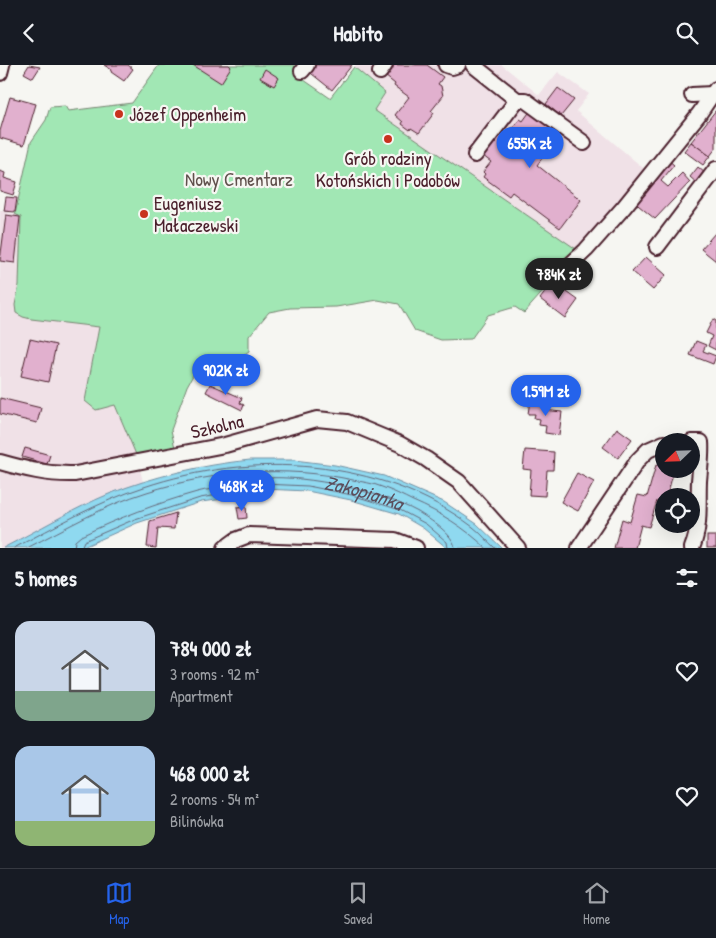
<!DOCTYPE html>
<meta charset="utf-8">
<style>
:root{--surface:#171b24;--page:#20242c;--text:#f1f3f6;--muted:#9ea1a6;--line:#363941;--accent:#2563eb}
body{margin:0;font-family:"Patrick Hand",sans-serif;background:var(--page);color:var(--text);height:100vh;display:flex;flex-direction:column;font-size:19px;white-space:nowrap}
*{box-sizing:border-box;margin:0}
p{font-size:16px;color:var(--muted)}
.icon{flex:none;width:28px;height:28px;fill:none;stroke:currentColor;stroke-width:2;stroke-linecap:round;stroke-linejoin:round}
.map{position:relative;height:483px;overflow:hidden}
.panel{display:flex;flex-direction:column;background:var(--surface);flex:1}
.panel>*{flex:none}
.needle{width:32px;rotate:247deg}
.tools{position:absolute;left:655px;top:368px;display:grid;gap:10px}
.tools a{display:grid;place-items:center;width:45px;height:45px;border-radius:50%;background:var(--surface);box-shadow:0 5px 20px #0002;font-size:25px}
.price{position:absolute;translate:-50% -42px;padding:0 11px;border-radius:18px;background:var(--accent);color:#fff;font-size:16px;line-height:32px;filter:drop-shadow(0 1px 2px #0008)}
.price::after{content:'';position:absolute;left:50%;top:30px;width:15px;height:11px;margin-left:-8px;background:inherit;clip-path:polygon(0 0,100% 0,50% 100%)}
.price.active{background:#222;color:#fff}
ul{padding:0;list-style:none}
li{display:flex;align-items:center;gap:15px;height:125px;padding:0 15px}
li span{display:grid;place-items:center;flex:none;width:140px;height:100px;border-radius:15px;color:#555}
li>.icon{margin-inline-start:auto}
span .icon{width:60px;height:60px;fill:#fffc;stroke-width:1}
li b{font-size:21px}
h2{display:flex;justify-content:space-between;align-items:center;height:60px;padding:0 15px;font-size:21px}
header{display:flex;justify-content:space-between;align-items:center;height:65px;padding:0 15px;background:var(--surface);font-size:22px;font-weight:800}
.menu{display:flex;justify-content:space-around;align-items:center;height:70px;border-top:1px solid var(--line);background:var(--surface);font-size:14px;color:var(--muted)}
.menu a{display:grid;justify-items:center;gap:2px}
.menu .active{color:var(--accent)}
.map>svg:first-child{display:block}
.built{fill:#f0e1e7}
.green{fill:#a1e7b4;stroke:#768370}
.water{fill:#8fd9f0;stroke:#738fa1}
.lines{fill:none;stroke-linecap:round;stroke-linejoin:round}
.shore{stroke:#66697a;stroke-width:1}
.building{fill:#e1b0ce;stroke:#4a1f2b}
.minor-casing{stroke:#4a1f2b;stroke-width:18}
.minor{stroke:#f6f6f2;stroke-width:14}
.poi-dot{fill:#c8321e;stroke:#f6f6f2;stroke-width:2}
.labels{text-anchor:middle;stroke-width:4.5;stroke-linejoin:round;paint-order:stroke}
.poi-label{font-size:19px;fill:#4a1f2b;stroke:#f6f6f2;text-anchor:start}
.park-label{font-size:19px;fill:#60514d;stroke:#f6f6f2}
.street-label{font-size:19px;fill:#4a1f2b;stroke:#f6f6f2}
.water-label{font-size:20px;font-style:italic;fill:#5b4e5c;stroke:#f6f6f2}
</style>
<header><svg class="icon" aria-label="back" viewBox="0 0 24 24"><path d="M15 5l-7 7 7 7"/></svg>Habito<svg class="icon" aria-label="search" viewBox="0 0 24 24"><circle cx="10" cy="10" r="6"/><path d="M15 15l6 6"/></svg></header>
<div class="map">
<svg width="716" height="483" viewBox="0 0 716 483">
<rect width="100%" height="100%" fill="#f6f6f2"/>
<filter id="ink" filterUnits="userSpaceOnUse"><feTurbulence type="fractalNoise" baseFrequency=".02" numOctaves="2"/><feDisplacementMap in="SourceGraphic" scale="10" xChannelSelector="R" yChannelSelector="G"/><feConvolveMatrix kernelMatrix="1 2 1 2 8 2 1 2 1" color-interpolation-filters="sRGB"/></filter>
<g filter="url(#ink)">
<g class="built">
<path d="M356 0H502L539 30 558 7 589 29 576 46 648 107 581 188 373 45 385 28 354 2Z"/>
<path d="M0 145 21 151 19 220 15 240 31 254 99 262 85 336 115 340 137 392 143 417 108 430 3 483H0Z"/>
</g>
<path class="green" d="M159 0H300L294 8 330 33 354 2 385 28 374 45 579 186 524 248 515 242 488 250 471 274 441 275 415 266 399 239 378 235 336 242 290 243 269 247 249 271V286C229 300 224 299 202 294L187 321 171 365 175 383 137 392 115 340 96 345 85 336 99 262 31 254 23 252 16 248 15 240 19 220 21 152 15 149 31 77 46 55 50 42 65 41 68 46 132 38Z"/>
<path class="water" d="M250 395H294L335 400 384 411 444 437 477 459 502 483H447L423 463 399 449 351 435 307 426 264 424 231 433 201 437 137 458 81 483H3C38 465 73 444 109 429 154 411 202 400 250 395Z"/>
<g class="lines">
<g class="shore">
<path d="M14 483C56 461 98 437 144 422 251 386 380 392 473 462 481 468 487 476 495 483"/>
<path d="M27 483C66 463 105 440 147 427 214 406 284 400 353 415 362 417 373 418 382 422 393 426 403 431 413 436 441 448 464 462 486 483"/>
<path id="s1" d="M74 483 75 476 81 471C118 453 158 438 197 427 207 424 218 424 227 422 239 419 252 414 264 413 309 410 379 426 418 447 429 454 454 469 455 483"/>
<path d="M81 483 84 476 135 454 200 433 230 428 264 419 308 421 352 430 400 445 426 459 447 477 448 483"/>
</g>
</g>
<g class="building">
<path d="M29 0 40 2 33 13 24 8Z"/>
<path d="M104 0H128L133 4 124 16 111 7 112 5Z"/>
<path d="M193 0H229L231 2 221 18Z"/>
<path d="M310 0H352L332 25 307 5Z"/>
<path d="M394 0H427L443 12 438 19 441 21 443 31 431 46 434 48 419 68 411 63 410 65 402 59 403 57 395 50 409 32 394 21 395 19 385 11Z"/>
<path d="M265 4 279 13 274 21 260 13Z"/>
<path d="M558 23 574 35 561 51 546 39Z"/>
<path d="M10 32 36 39 24 80 0 73V66Z"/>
<path d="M531 45 561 68 537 100 581 135 560 163 512 127 509 131 483 112 485 109 483 107 491 97 483 91 502 66 507 70 520 54 523 56Z"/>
<path d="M716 45V83L710 91 691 77Z"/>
<path d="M691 77 710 91 703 100 684 86Z"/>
<path d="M667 94 674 100 661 116 668 122 682 108 690 117 655 154 633 136Z"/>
<path d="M698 102 706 109 698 119 690 112Z"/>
<path d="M0 106 5 108 4 113 17 117 13 130 0 126Z"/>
<path d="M6 132 17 133 15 147 4 146Z"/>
<path d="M6 150 20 152 15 198 0 196Z"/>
<path d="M716 167V196L701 184Z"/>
<path d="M646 192 666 210 653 225 632 207Z"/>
<path d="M553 217 578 235 565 253 540 234Z"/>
<path d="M713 254 716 256V285L708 281 712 271 706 268Z"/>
<path d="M30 274 56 280 48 317 21 311Z"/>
<path d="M696 276 706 280 703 286 716 291 713 299 690 290Z"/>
<path d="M210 319 242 333 240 338 244 340 242 345 206 327Z"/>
<path d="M0 333 41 343 37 358 0 349Z"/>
<path d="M530 335 545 336 544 345 562 347 559 370 545 368 546 361 539 360 540 354 534 353 535 349H528Z"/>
<path d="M617 363 632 374 618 393 603 382Z"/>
<path d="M25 383 50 390 47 399 22 392Z"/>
<path d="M525 385 554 387 553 405H547L545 431 529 430 531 405 523 404Z"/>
<path d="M656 400 664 402V404L674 405 667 431H664V438L657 436 649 462 641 460 635 483H614L622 454 630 457 638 430 647 432Z"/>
<path d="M577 408 594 417 578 446 561 437Z"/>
<path d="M246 441 247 453 239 454 237 442Z"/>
<path d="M176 448 174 464 158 463 156 483 147 482 150 456Z"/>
<rect x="707" y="471" width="9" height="12"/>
</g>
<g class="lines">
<g class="minor-casing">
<g id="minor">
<path d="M446 0 452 2 458 0"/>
<path d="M473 0 517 35H525L584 78"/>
<path d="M302 6 307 0"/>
<path d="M380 7 385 0"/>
<path d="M0 8 2 0"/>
<path d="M692 30 712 29"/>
<path d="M475 90 517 35"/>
<path d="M657 182 716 104"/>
<path d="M556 213 586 185 624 142 699 49 716 24"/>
<path d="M691 377H701C702 390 700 403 699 416 698 439 701 461 692 483"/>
<path d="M0 397C25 404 48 410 75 409L225 380 317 354 347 357 400 379 426 394 459 417 518 483"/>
<path d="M225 483 236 475 249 470 395 475 416 483"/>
<path d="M579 483 638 395 648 385 664 378"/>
</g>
</g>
<use href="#minor" class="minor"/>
</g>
</g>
<g class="poi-dot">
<circle cx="119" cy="49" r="5"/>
<circle cx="388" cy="74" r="5"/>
<circle cx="144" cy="149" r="5"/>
</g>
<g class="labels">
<g class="poi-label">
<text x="129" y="56">Józef Oppenheim</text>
<text x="388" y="100" text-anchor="middle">Grób rodziny<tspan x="388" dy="22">Kotońskich i Podobów</tspan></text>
<text x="154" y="145">Eugeniusz<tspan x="154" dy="22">Małaczewski</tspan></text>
</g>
<g class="park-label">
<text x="239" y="121">Nowy Cmentarz</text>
</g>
<g class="street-label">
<text transform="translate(217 361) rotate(-13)" y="7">Szkolna</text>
</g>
<g class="water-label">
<text dy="7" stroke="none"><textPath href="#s1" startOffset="309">Zakopianka</textPath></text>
</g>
</g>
</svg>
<div class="tools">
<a><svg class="needle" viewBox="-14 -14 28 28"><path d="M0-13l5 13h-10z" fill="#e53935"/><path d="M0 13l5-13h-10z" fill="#9ea1a6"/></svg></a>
<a><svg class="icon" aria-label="locate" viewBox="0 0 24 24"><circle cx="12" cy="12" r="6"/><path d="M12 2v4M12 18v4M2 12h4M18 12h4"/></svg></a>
</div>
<b class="price" style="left:530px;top:104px">655K zł</b>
<b class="price active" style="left:559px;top:235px">784K zł</b>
<b class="price" style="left:226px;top:331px">902K zł</b>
<b class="price" style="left:546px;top:352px">1.59M zł</b>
<b class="price" style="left:242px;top:447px">468K zł</b>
</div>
<section class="panel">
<h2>5 homes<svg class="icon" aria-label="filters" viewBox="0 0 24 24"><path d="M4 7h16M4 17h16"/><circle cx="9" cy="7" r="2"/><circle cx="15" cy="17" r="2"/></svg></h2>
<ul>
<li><span style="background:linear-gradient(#c9d6e8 70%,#7fa58c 0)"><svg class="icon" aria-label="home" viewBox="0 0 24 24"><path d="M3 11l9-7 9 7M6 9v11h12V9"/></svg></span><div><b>784 000 zł</b><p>3 rooms · 92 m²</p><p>Apartment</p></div><svg class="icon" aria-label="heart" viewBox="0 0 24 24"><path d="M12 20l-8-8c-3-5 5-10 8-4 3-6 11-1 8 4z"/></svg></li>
<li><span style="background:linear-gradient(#a9c7e8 75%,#8fb573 0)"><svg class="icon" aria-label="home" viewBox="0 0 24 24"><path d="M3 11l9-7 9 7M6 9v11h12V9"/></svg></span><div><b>468 000 zł</b><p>2 rooms · 54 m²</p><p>Bilinówka</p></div><svg class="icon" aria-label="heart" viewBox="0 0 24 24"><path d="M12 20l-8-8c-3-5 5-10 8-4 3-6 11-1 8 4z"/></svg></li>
</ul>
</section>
<nav class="menu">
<a class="active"><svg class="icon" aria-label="map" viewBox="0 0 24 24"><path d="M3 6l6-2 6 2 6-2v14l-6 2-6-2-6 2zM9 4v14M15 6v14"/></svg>Map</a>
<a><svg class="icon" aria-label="saved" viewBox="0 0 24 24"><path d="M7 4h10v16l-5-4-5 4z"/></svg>Saved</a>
<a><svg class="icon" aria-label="home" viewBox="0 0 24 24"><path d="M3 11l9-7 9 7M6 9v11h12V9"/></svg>Home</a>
</nav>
